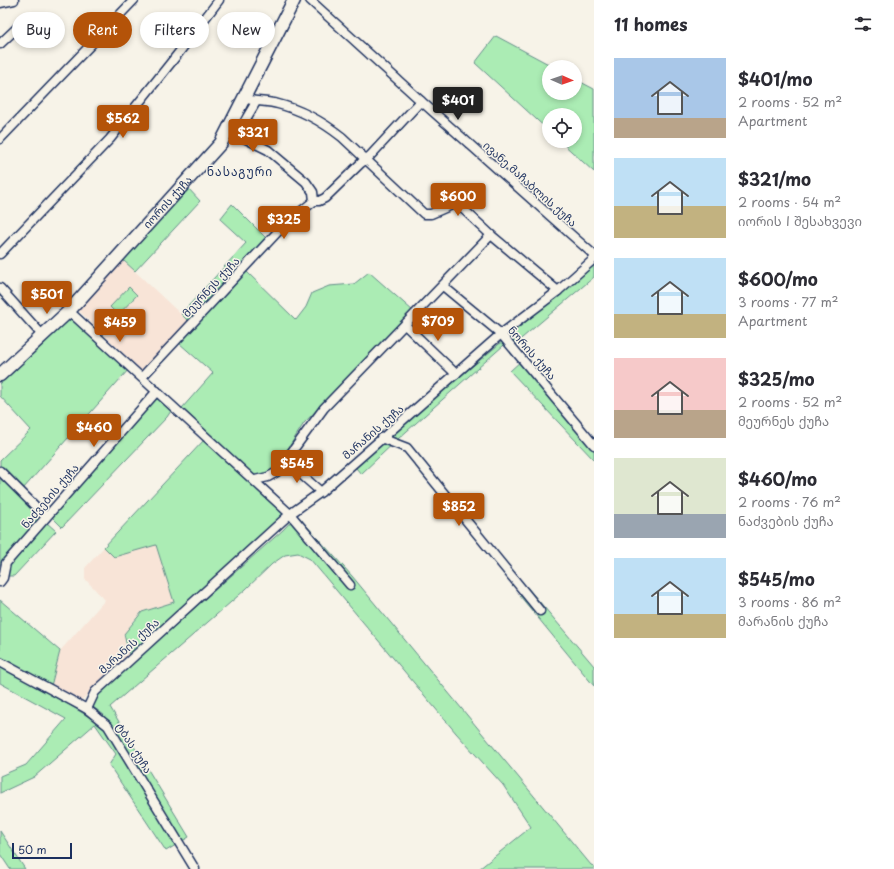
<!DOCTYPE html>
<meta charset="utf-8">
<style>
:root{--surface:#fff;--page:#f7f7f7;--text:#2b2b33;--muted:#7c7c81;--accent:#b45309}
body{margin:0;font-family:"Playpen Sans","Noto Sans Georgian",sans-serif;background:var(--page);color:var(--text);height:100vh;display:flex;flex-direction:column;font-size:15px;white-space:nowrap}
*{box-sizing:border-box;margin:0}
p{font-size:13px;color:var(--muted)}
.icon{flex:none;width:22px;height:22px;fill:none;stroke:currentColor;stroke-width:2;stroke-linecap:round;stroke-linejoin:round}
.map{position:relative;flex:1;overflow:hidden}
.panel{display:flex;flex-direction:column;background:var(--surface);width:300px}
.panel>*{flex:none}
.guide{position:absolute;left:12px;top:12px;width:380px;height:36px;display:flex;gap:8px}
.needle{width:26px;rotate:92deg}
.fabs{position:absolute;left:542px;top:60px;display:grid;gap:8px}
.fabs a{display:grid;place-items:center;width:40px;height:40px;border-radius:50%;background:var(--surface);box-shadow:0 2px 6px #0003;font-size:20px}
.scale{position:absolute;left:12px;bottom:10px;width:60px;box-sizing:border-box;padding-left:4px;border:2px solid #1b2f5e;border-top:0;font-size:11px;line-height:14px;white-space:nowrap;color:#1b2f5e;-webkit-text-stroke:3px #f7f3e8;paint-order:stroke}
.price{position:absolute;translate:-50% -34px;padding:0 9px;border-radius:4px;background:var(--accent);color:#fff;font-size:13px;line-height:26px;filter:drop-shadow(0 1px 2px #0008)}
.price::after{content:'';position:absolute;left:50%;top:24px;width:12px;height:9px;margin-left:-6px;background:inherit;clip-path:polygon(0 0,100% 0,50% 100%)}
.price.selected{background:#222;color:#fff}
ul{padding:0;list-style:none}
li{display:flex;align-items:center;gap:12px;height:100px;padding:0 20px}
li span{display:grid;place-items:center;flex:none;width:112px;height:80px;border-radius:0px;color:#555}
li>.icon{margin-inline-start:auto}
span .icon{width:48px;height:48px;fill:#fffc;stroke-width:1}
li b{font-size:17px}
h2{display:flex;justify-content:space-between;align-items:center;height:48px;padding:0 20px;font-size:17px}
.tag{padding:0 14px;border-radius:18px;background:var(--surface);box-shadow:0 2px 6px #0003;font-size:14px;line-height:36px}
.tag.selected{background:var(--accent);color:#fff}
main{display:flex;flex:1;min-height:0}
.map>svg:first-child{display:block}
.built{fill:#f8e4d7}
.green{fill:#abecb4;stroke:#638e89}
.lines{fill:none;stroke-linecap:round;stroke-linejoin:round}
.street-casing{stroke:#1b2f5e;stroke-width:11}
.secondary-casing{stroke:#1b2f5e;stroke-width:15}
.street{stroke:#f7f3e8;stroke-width:8}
.secondary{stroke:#f7f3e8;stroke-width:12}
.labels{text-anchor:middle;stroke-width:3;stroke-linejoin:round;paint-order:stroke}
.street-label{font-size:11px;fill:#1b2f5e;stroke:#f7f3e8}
.neighbourhood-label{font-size:12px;letter-spacing:1px;fill:#1b2f5e;stroke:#f7f3e8}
</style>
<main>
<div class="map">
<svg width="594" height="869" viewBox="0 0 594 869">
<rect width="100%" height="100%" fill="#f7f3e8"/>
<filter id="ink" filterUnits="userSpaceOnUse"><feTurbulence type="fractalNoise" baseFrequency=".025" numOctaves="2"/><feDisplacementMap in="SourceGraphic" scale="8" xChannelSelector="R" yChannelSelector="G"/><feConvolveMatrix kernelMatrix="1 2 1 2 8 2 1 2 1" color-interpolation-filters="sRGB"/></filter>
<g filter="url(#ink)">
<g class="built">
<path d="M123 260 189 322 143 372 77 309Z"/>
<path d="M156 544 174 602 142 612 131 624 125 641 130 659 80 701 51 686 60 651 105 600 85 579V568L104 547 114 557Z"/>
</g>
<g class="green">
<path d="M496 36 554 67H549V93H575V79L594 89V172L560 141H575V115H549V131L475 63Z"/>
<path d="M188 188 200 201 135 271 123 260Z"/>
<path d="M232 204 267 239 189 322 181 314 246 243 220 219Z"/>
<path d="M594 263V277L509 349 504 345 398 439 361 474 356 468 390 435 582 275Z"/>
<path d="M245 270 296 320 306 307 312 293 329 286 354 284 369 272 413 311 304 423 276 468 269 473 255 476 182 408 213 373 179 343Z"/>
<path d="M129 287 137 295 118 315 110 307Z"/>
<path d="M68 315 129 369 23 489 0 467V460L31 430 0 396V384L44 344Z"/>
<path d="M522 360 551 398 594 437V460L510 371Z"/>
<path d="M155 399C162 399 167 405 171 411L167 417 62 527 52 517Z"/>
<path d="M205 439 285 514 130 659 124 634 142 612 174 602 156 545 114 557 104 547Z"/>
<path d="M0 475 43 515 0 565Z"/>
<path d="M297 515 352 576 591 865 594 866V869H479L531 827 503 785 456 733 310 559 298 553 285 555 272 564 246 589 110 707 189 837 166 851 109 765 116 754 95 724 34 777 0 793V776L26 765 66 719 0 683V667L73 707 97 722 104 715 93 707 95 696 283 530Z"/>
<path d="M46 522 56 531 14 576H8L9 565Z"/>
<path d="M527 587 594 666V686L520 596Z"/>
<path d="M0 600 60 651 51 686 0 657Z"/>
<path d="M0 831 25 869H10L0 854Z"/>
</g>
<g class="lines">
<g class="street-casing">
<g id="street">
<path d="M310 0 421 101 594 255"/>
<path d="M0 3 14 0"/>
<path d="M0 44 19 26"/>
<path d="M243 98C255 102 266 101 278 104 302 110 323 122 342 137L424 214H431L454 204 460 206 491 235 558 291"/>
<path d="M256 102 243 124 242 134 244 138 268 150 306 182 313 192 314 201"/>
<path d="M0 139 134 0"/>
<path d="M0 254 110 139 177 55 219 0"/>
<path d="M443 286 501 334 594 445"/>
<path d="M0 288 43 336"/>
<path d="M69 311 290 514 350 585"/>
<path d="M405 325 456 374"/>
<path d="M142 377 285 224 314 201H319L325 198 361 163 370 156 421 101"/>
<path d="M381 438 407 448 540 611"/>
<path d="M286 461 321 492"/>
<path d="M0 471 46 517"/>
<path d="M255 480 268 477 277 472 324 408 491 235"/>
<path d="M0 582 3 578 6 563 157 391"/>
<path d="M0 662 87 709 108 726 195 869"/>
<path d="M87 709 95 692 290 514 321 492 501 334 558 291 594 259"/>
</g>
</g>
<g class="secondary-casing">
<g id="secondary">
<path id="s1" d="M0 375 69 311 221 143 294 0"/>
</g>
</g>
<use href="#street" class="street"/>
<use href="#secondary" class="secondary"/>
</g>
</g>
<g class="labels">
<g class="street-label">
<text transform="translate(530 184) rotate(42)" y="4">ივანე მაჩაბლის ქუჩა</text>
<text dy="4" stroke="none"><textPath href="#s1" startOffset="241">იორის ქუჩა</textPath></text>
<text transform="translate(211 287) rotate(-47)" y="4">მეურნეს ქუჩა</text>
<text transform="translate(532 353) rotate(49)" y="4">ნორის ქუჩა</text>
<text transform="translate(373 432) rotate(-41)" y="4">მარანის ქუჩა</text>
<text transform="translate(50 496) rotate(-49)" y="4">ნაძვების ქუჩა</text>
<text transform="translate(129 646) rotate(-42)" y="4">მარანის ქუჩა</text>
<text transform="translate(134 748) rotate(58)" y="4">ტბას ქუჩა</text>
</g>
<g class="neighbourhood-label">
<text x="240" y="176">ნასაგური</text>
</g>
</g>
</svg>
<div class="fabs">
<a><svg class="needle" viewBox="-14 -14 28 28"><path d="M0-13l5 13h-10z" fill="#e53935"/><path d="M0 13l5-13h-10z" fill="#7c7c81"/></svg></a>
<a><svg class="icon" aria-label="locate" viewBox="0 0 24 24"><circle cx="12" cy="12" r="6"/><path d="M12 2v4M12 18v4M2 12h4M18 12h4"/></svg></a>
</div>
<div class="scale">50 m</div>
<b class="price selected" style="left:458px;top:121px">$401</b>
<b class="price" style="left:123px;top:139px">$562</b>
<b class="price" style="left:253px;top:153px">$321</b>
<b class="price" style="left:458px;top:217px">$600</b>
<b class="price" style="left:284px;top:240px">$325</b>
<b class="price" style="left:47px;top:315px">$501</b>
<b class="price" style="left:438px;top:342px">$709</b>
<b class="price" style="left:120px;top:343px">$459</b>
<b class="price" style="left:94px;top:448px">$460</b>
<b class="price" style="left:297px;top:484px">$545</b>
<b class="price" style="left:459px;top:527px">$852</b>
<div class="guide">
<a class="tag">Buy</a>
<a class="tag selected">Rent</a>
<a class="tag">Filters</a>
<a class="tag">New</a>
</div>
</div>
<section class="panel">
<h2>11 homes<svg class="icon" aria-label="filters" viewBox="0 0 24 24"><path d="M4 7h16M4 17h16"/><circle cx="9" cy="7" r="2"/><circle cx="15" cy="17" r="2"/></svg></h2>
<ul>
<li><span style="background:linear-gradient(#a9c7e8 75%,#b9a48a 0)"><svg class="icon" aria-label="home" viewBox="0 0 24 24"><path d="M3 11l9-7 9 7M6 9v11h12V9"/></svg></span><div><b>$401/mo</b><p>2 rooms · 52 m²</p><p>Apartment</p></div></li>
<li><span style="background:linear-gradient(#bfe0f5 60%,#c2b280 0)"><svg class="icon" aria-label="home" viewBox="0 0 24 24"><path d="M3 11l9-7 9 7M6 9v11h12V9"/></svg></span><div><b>$321/mo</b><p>2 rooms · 54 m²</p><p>იორის I შესახვევი</p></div></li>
<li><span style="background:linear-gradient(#bfe0f5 70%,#c2b280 0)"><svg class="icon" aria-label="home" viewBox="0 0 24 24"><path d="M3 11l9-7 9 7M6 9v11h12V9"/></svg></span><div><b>$600/mo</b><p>3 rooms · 77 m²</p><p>Apartment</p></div></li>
<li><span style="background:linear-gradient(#f6c9c9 65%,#b9a48a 0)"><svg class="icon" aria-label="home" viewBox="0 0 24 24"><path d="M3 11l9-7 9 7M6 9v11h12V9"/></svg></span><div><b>$325/mo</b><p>2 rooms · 52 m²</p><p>მეურნეს ქუჩა</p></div></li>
<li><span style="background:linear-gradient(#dfe7d0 70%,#9aa5b1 0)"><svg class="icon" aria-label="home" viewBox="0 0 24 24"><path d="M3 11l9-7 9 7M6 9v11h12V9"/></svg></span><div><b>$460/mo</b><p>2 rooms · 76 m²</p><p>ნაძვების ქუჩა</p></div></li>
<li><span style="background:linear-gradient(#bfe0f5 70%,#c2b280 0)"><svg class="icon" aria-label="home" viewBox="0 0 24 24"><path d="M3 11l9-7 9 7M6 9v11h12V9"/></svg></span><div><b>$545/mo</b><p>3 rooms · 86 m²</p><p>მარანის ქუჩა</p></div></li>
</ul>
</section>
</main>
